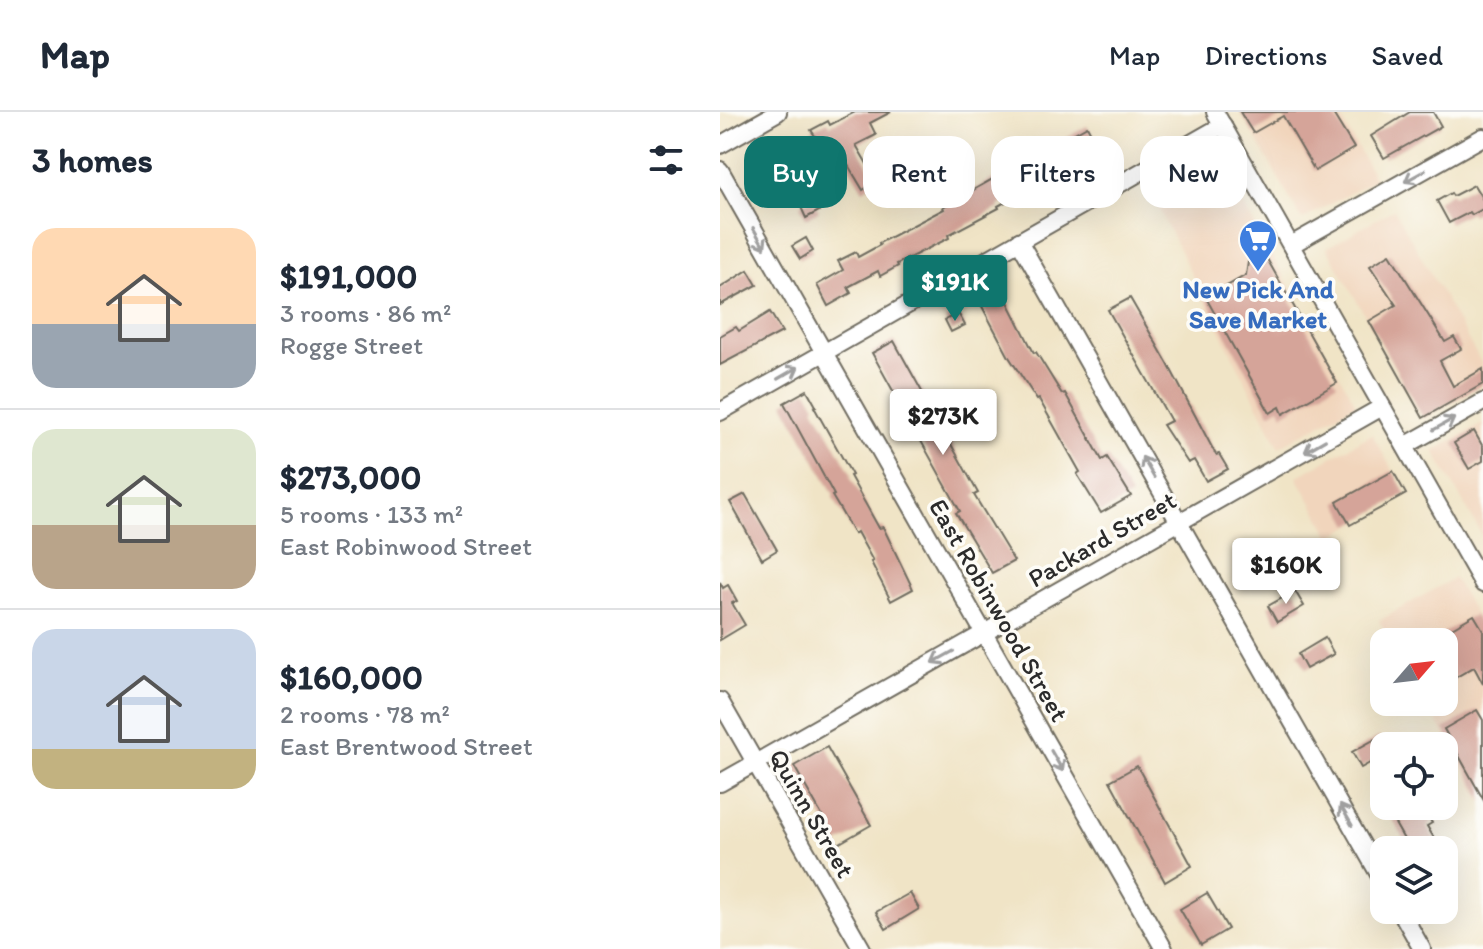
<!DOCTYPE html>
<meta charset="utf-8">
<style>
:root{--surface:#fff;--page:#f6f6f7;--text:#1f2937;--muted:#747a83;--line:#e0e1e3;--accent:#0f766e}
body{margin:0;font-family:Itim,sans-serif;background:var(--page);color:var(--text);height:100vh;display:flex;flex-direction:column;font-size:30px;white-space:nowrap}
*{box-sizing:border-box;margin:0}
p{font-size:26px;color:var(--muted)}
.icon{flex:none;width:44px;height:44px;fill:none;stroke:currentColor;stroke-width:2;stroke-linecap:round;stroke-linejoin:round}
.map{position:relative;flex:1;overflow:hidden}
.panel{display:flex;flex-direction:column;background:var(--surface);width:720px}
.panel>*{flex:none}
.hud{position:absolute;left:24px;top:24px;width:618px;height:72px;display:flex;gap:16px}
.needle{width:52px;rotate:62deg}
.buttons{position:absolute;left:650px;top:516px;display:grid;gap:16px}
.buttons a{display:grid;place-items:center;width:88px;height:88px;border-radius:16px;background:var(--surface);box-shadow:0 8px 32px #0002;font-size:40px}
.price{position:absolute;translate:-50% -68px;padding:0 18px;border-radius:8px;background:#fff;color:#222;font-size:26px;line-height:52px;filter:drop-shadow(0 2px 4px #0008)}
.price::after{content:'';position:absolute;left:50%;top:48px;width:24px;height:18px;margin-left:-12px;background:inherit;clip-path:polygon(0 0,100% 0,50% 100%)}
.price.selected{background:var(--accent);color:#fff}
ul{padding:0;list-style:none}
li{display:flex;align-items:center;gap:24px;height:200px;padding:0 32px}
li+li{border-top:2px solid var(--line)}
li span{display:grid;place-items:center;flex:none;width:224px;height:160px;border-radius:24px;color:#555}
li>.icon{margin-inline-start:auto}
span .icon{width:96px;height:96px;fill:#fffc;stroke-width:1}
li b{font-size:34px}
h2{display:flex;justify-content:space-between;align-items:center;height:96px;padding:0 32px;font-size:34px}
.tag{padding:0 28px;border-radius:24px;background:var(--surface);box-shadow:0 8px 32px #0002;font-size:28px;line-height:72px}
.tag.selected{background:var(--accent);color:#fff}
header{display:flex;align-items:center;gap:48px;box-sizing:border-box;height:112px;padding:0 40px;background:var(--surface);border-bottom:2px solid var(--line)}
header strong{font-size:38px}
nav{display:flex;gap:44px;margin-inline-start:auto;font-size:28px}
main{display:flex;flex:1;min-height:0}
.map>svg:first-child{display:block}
.built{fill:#f1d5bc}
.building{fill:#d5a499}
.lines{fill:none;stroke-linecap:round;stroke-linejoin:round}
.minor-casing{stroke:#706c61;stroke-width:20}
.minor{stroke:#fff;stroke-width:16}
.oneway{stroke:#a0a0a0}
.labels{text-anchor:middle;stroke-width:7;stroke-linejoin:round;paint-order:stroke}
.shop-label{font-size:26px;font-weight:bold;fill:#366cbe;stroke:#fdfcf7}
.street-label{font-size:26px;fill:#2b2b2b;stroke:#fdfcf7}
</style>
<header>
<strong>Map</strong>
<nav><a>Map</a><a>Directions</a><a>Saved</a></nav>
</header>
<main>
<section class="panel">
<h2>3 homes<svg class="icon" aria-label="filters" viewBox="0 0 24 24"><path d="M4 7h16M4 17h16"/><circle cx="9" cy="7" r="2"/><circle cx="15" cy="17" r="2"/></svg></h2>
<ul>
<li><span style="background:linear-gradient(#ffd9b3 60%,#9aa5b1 0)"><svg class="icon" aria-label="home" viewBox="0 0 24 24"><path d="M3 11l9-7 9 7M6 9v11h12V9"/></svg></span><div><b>$191,000</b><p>3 rooms · 86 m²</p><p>Rogge Street</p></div></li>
<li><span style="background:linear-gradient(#dfe7d0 60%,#b9a48a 0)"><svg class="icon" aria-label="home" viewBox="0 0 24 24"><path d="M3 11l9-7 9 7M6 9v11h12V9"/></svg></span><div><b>$273,000</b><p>5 rooms · 133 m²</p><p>East Robinwood Street</p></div></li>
<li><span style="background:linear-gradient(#c9d6e8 75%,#c2b280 0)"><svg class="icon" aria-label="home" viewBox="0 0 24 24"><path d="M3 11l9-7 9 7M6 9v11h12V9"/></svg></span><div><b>$160,000</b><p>2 rooms · 78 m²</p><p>East Brentwood Street</p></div></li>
</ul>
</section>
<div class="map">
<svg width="763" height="837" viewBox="0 0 763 837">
<rect width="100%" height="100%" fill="#fdfcf7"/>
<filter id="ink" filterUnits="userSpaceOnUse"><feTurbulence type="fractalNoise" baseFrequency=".0125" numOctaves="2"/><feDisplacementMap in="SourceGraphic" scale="16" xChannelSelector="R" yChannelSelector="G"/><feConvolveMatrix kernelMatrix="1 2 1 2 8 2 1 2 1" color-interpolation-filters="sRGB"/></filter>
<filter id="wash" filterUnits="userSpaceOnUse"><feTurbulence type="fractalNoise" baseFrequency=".006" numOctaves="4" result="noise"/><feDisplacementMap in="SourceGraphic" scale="32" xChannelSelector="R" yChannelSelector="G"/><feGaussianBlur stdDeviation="1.8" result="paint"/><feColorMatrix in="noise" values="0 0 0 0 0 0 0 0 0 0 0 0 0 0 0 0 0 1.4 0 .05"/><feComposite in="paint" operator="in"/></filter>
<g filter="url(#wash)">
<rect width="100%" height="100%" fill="#f0e4c6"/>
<g class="built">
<path d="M521 0H618L655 67 582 108Z"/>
<path d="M495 43 636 292 559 335 430 80Z"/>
<path d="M674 97 763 254V272L703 306 607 136Z"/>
<path d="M763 311V425L714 339Z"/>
<path d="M652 322 686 382 611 425 577 365Z"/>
<path d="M734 466 763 516V691L706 590H724V530H672L659 509Z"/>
</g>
<g id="blocks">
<g class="building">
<path d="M135 0H171L150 11 156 23 136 33 157 69 143 78 122 43 109 50 105 43 80 57 82 60 44 79 34 60 77 38 75 35 95 24 91 18 108 9 110 13Z"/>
<path d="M520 0H612L634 36 595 59 563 4 533 21Z"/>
<path d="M690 0H713L721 14 664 46 651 24Z"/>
<path d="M367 14 380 38 278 94 279 96 228 123 229 126 177 152 178 154 160 164 158 159 128 175 131 181 108 194 97 173 123 158 118 149 136 140 138 145 160 133 159 131 224 97 223 95Z"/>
<path d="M196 63 204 79 194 85 185 69Z"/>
<path d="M754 73 763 88V97L752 103 750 100 729 111 717 89 731 81 733 84Z"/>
<path d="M92 87 99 99 86 106 80 93Z"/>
<path d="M86 126 93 139 80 147 72 134Z"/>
<path d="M670 142 725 230 734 225 741 237 720 249 733 274 763 257V272L703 306 649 209 676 193 650 154Z"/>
<path d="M539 143 546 145 617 271 563 302 560 295 550 301 486 186 526 163 528 150Z"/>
<path d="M28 158 37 173 0 193V176Z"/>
<path d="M278 170 314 241 316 240 342 282 345 281 382 348 387 345 411 384 381 401 357 362 360 360 319 287 317 288 289 245 256 183Z"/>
<path d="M410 186 448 252 496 343 499 342 508 357 486 369 474 348 468 351 443 313 451 309 388 198Z"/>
<path d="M50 200 62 220 0 253V224L16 215 19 219Z"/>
<path d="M238 201 245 213 231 220 225 208Z"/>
<path d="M174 229 258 381 254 383 294 449 272 461 236 401 240 399 152 241Z"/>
<path d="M87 278 96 294 94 295 132 363 130 364 159 416 163 415 193 477 171 489 151 450 153 449 137 420 134 422 121 399 112 384 114 383 64 291Z"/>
<path d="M754 319 763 335V349L749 357 734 331Z"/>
<path d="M673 359 686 382 630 413 617 390Z"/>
<path d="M25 382 57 438 42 447 10 390Z"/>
<path d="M0 470 3 476 8 473 17 489 12 491 25 513 0 528Z"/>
<path d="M575 479 584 494 557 510 548 494Z"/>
<path d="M754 503 763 518V572L754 555 724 572V530H708Z"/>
<path d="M605 526 614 542 586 557 578 542Z"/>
<path d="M757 598 763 608V687L724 617Z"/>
<path d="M659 625 664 633V643L641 656 632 640Z"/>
<path d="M107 635 151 713 118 732 74 654Z"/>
<path d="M417 654 472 754 445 770 390 669Z"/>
<path d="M665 694H702L712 711 707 714 721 738H690Z"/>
<path d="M190 781 199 797 166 817 156 800Z"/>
<path d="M487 781 508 817 481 833 460 797Z"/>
</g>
</g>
</g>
<g filter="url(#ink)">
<use href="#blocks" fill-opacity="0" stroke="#706c61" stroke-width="2"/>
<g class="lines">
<g class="minor-casing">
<g id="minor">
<path d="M495 0 763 472"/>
<path d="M0 33 58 0"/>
<path d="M0 58 444 837"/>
<path d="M299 129 664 771"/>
<path d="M571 133 763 25"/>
<path d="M0 300 503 13"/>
<path d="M685 334 763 290"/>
<path d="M0 589 142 837"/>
<path d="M0 671 662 295"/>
<path d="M680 798 702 837"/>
</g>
</g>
<use href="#minor" class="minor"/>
</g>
<defs><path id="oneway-shaft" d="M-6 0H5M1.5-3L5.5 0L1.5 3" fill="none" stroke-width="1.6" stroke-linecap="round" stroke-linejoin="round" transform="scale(2)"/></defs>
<g class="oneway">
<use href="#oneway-shaft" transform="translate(695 64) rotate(151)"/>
<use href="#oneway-shaft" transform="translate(39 126) rotate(60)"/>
<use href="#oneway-shaft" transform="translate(68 261) rotate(-30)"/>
<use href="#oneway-shaft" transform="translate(724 312) rotate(-29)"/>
<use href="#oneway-shaft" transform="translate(595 334) rotate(150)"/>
<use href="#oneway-shaft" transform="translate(428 355) rotate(-120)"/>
<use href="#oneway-shaft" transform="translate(223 545) rotate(151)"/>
<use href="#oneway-shaft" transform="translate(337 649) rotate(60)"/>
<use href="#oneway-shaft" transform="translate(626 703) rotate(-120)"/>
</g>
</g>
<defs>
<g id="supermarket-pin" transform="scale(2)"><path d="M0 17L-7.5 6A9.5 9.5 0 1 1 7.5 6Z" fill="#3f7fe0" stroke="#fdfcf7"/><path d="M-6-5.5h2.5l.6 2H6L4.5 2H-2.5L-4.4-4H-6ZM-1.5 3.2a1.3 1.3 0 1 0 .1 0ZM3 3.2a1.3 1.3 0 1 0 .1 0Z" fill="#fff"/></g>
</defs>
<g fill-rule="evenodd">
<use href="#supermarket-pin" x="538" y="127"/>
</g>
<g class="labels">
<g class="shop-label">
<text x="538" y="186">New Pick And<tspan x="538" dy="30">Save Market</tspan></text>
</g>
<g class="street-label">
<text transform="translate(382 427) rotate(-30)" y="9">Packard Street</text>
<text transform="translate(279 498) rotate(60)" y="9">East Robinwood Street</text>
<text transform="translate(92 701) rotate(60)" y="9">Quinn Street</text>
</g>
</g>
</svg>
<div class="buttons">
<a><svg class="needle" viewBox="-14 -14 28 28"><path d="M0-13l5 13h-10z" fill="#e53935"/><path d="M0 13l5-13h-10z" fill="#747a83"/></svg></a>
<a><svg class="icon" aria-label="locate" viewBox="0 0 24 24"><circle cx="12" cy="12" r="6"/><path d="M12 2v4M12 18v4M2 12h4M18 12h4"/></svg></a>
<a><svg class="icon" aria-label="layers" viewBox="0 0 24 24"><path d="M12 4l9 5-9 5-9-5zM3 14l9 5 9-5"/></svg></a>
</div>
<b class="price selected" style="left:235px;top:211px">$191K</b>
<b class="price" style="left:223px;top:345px">$273K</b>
<b class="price" style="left:566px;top:494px">$160K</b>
<div class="hud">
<a class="tag selected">Buy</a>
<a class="tag">Rent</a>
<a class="tag">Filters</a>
<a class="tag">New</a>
</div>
</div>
</main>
